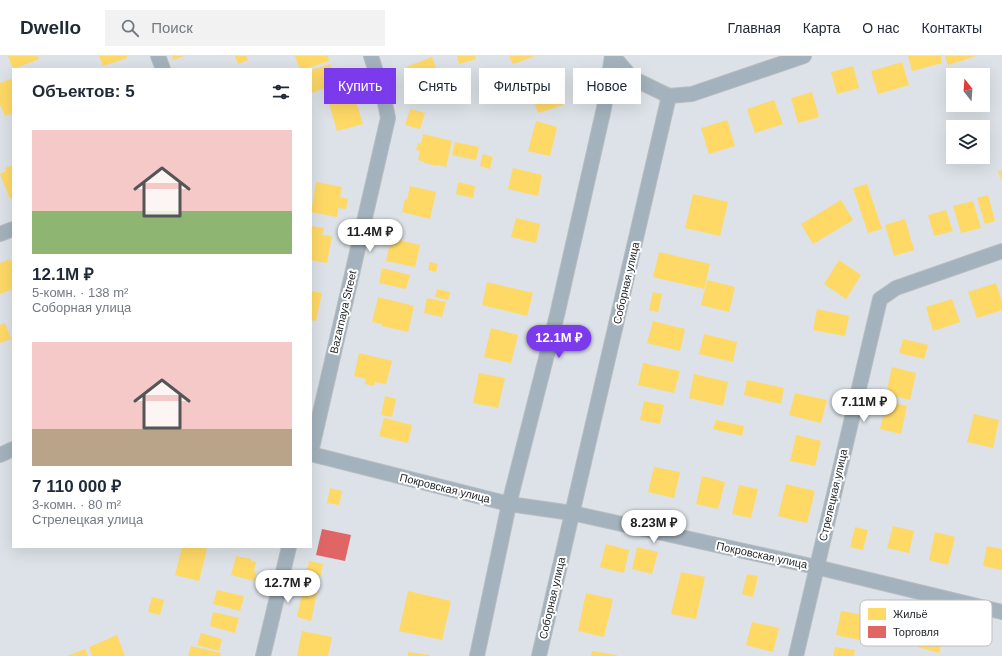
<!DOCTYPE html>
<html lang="ru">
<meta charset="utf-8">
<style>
:root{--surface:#fff;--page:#f2f2f3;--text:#1f2937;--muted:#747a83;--line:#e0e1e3;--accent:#7c3aed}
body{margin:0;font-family:Arial,sans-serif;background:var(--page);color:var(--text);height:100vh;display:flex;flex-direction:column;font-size:15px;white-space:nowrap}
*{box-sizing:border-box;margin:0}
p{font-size:13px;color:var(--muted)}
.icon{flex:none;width:22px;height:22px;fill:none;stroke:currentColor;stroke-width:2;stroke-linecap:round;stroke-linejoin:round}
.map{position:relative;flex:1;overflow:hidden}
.drawer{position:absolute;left:12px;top:12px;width:300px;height:480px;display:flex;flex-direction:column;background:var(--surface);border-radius:0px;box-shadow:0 4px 16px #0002}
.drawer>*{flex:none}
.guide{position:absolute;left:324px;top:12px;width:380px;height:36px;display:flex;gap:8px}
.needle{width:26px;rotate:343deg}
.buttons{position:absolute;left:946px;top:12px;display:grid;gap:8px}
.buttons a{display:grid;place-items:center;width:44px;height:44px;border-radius:0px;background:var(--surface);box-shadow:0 4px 16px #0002;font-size:20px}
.price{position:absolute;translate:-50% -34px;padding:0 9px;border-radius:14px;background:#fff;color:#222;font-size:13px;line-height:26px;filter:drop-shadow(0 1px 2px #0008)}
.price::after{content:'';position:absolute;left:50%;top:24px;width:12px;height:9px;margin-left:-6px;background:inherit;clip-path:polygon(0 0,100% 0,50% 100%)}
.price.current{background:var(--accent);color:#fff}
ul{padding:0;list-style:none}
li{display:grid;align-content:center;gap:8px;height:212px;padding:0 20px}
li span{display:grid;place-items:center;height:124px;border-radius:0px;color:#555}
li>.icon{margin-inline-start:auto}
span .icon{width:72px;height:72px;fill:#fffc;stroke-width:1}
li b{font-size:17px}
h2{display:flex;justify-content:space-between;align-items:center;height:48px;padding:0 20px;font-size:17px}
.tag{padding:0 14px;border-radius:0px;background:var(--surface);box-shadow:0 4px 16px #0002;font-size:14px;line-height:36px}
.tag.current{background:var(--accent);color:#fff}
header{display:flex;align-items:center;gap:24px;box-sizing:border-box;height:56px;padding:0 20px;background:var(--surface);border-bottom:1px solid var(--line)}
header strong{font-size:19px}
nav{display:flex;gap:22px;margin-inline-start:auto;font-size:14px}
.search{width:280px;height:36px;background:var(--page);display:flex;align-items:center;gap:10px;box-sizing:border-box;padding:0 14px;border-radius:0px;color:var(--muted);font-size:15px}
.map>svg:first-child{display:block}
.homes{fill:#ffd966}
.shops{fill:#e06666}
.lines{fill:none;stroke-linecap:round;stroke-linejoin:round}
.minor-casing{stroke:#b8bdc1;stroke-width:16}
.minor{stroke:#a3b2bc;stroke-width:14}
.labels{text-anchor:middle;stroke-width:4;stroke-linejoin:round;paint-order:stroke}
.street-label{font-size:11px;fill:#24282b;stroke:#fff}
.key{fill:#fff;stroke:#bdbebf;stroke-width:1}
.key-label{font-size:11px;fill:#24282b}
</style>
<header>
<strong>Dwello</strong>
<div class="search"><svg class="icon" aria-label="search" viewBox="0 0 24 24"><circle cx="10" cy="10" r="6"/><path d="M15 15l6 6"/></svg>Поиск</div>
<nav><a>Главная</a><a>Карта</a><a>О нас</a><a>Контакты</a></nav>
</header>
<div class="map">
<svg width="1002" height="600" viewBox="0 0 1002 600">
<rect width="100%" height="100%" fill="#dce2e7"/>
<g class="homes">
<path d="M8 0H37L39 3 13 13Z"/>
<path d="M99 0H127V2L103 10Z"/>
<path d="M172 0H184L173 4Z"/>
<path d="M235 0H246L248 4 238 8Z"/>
<path d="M295 0H328L329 5 305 13H300Z"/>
<path d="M457 0H475L476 3 459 8Z"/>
<path d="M509 0H535L513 8Z"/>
<path d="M908 0H941L942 7 912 15Z"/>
<path d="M945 0H976L948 9Z"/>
<path d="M432 1 439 21 413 30 406 11Z"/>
<path d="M902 6 909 29 878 38 871 15Z"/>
<path d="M330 8 337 28 311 37V14Z"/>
<path d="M853 10 859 32 837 38 831 16Z"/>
<path d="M552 15 563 49 538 57 527 24Z"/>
<path d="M13 23V57L5 60 0 49V27L13 22Z"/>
<path d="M351 30 363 68 337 75 326 37Z"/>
<path d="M812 36 819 61 798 67 791 42Z"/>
<path d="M774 44 783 68 755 77 747 53Z"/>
<path d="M410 53 425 57 420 73 405 69Z"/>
<path d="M727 64 735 90 709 98 701 72Z"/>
<path d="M536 65 557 71 550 100 528 95Z"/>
<path d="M423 78 452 85 446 111 438 109V110L424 107 425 106 418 104 420 95 416 94 418 87 421 88Z"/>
<path d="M455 86 479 91 476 104 452 99Z"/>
<path d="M483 98 493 101 490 113 480 110Z"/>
<path d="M13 109V142L10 143 0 118 6 115 5 112Z"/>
<path d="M513 112 542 119 538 140 508 133Z"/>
<path d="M1002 114V126L998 115Z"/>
<path d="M316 126 342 131 340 141 348 143 346 153 338 152 337 161 311 156Z"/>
<path d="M458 126 475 130 473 142 456 138Z"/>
<path d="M867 128 882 173 868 177 853 132Z"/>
<path d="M410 130 436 136 430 163 402 156 405 143 407 144Z"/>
<path d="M693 138 728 146 720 180 685 172Z"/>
<path d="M988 139 995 165 985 168 977 142Z"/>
<path d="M841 144 853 164 813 188 801 168Z"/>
<path d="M973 145 981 172 961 177 953 150Z"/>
<path d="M946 154 953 175 934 180 928 159Z"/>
<path d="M516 162 540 168 536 187 511 181Z"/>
<path d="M905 163 914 194 894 200 885 169Z"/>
<path d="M311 170 324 172 322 179 332 180 327 207 311 204Z"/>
<path d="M391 182 420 189 415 211 386 205Z"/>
<path d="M659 196 710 208 704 233 653 221Z"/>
<path d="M10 203 13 210V233L0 238V207Z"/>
<path d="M839 204 861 219 846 243 824 228Z"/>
<path d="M430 206 438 208 436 216 428 214Z"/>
<path d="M382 212 410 219 406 233 379 227Z"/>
<path d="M707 224 735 231 729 256 701 249Z"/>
<path d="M487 226 533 237 527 260 482 249Z"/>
<path d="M996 227 1002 246V254L977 262 968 236Z"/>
<path d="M437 233 450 236 448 244 435 241Z"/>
<path d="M311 235 322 237 316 265 311 264Z"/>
<path d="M653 236 662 238 658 256 649 254Z"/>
<path d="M378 241 414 250 408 276 382 270V268L372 266Z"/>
<path d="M427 242 446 246 442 261 424 257Z"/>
<path d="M952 243 960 266 933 275 926 251Z"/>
<path d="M817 253 849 260 845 280 813 274Z"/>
<path d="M653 265 685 273 680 295 647 287Z"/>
<path d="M5 267 11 283 0 287V269Z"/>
<path d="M491 272 518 279 511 307 484 301Z"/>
<path d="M704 278 737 286 733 306 699 298Z"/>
<path d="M903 283 928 289 924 303 899 297Z"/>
<path d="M359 297 392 305 386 328 375 326 374 330 365 328 366 323 354 320Z"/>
<path d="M643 307 680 315 674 337 638 329Z"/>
<path d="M892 311 916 317 910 344 886 338Z"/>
<path d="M479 317 505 322 498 352 473 347Z"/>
<path d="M694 318 728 326 723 350 689 342Z"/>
<path d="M747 324 784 332 781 348 744 339Z"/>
<path d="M795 337 827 344 821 367 789 359Z"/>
<path d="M385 340 396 343 392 361 381 359Z"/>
<path d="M644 345 664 349 660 368 640 364Z"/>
<path d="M887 345 907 350 901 378 880 373Z"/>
<path d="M974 358 999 364 993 392 967 386Z"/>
<path d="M384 362 412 369 408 387 379 380Z"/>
<path d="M716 364 744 370 742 380 713 373Z"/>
<path d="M796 379 821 385 815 410 790 405Z"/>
<path d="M654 411 680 416 674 442 648 436Z"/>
<path d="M702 420 725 426 718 453 696 448Z"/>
<path d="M786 428 815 435 807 467 778 460Z"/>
<path d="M739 429 758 433 751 462 732 458Z"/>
<path d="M330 432 342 435 339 449 327 447Z"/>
<path d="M893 470 914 475 909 497 887 492Z"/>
<path d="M855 471 868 474 863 494 850 491Z"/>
<path d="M935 476 955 481 948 509 929 504Z"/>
<path d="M606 488 629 494 624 517 600 511Z"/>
<path d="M987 490 1002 493V514L983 510Z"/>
<path d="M182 491H200L207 493 199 525 175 519Z"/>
<path d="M637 491 658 496 652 518 632 513Z"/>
<path d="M236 500 251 503V505L256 506 254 515 256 516 254 525 231 519Z"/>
<path d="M309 505 323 508 311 565 297 561Z"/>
<path d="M681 516 705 521 696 563 671 558Z"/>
<path d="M747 518 758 520 753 541 742 538Z"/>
<path d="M217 534 244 540 240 555 213 548Z"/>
<path d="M408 535 451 545 442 584 399 575Z"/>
<path d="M586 537 613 543 604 581 578 575Z"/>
<path d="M152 541 164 544 160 559 148 556Z"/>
<path d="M841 555 864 559 860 584 836 579Z"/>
<path d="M213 556 239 562 235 577 210 570Z"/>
<path d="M925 565 947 570 939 597 917 591Z"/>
<path d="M752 566 779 572 773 596 746 589Z"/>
<path d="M302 575 332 581 328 600H297Z"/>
<path d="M201 577 222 583 219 595 197 589Z"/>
<path d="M117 579 125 600H92L89 591Z"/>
<path d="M191 590 221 597 220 600H188Z"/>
<path d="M835 591 855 594 854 600H833Z"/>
<path d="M85 593 88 600H67Z"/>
<path d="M592 595 617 599V600H591Z"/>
<path d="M408 596 430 599V600H408Z"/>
</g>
<path class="shops" d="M322 473 351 479 345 505 316 499Z"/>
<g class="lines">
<g class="minor-casing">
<g id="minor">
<path d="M158 0 163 13"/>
<path d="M613 0 632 22 669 40 692 38 804 0"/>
<path d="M0 178 13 173"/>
<path d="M311 396 388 62 384 42 371 0"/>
<path d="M311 398 509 448 572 457 816 511 1002 556"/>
<path d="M0 399 13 393"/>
<path d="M263 600 289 491"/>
<path d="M477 600 509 448 557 259 604 52 612 0"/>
<path d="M539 600 669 40"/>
<path d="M796 600 880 243 896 232 1002 195"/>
</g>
</g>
<use href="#minor" class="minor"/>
</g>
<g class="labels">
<g class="street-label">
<text transform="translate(626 227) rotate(-77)" y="4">Соборная улица</text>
<text transform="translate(343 256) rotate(-77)" y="4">Bazarnaya Street</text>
<text transform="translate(445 432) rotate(14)" y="4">Покровская улица</text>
<text transform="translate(833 439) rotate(-77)" y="4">Стрелецкая улица</text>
<text transform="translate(762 499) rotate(12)" y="4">Покровская улица</text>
<text transform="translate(552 542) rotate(-77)" y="4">Соборная улица</text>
</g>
</g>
<rect x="860" y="544" width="132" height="46" rx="6" class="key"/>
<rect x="868" y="552" width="18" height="12" fill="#ffd966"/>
<rect x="868" y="570" width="18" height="12" fill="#e06666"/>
<g class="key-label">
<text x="893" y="562">Жильё</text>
<text x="893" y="580">Торговля</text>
</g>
</svg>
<div class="buttons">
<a><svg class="needle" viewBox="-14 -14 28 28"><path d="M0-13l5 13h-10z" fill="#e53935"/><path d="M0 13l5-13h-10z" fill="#747a83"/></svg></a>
<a><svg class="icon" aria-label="layers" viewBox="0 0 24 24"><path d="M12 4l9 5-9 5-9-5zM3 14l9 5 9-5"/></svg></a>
</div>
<b class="price" style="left:370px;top:197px">11.4M ₽</b>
<b class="price current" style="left:559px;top:303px">12.1M ₽</b>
<b class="price" style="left:864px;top:367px">7.11M ₽</b>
<b class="price" style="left:654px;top:488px">8.23M ₽</b>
<b class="price" style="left:288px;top:548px">12.7M ₽</b>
<div class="guide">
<a class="tag current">Купить</a>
<a class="tag">Снять</a>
<a class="tag">Фильтры</a>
<a class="tag">Новое</a>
</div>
<section class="drawer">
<h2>Объектов: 5<svg class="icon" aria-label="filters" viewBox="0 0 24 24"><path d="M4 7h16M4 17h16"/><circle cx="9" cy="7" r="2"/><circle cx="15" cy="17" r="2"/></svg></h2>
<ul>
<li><span style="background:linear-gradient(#f6c9c9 65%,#8fb573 0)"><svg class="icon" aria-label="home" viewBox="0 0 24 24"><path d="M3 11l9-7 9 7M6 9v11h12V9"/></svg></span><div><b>12.1M ₽</b><p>5-комн. · 138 m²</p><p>Соборная улица</p></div></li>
<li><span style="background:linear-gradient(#f6c9c9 70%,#b9a48a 0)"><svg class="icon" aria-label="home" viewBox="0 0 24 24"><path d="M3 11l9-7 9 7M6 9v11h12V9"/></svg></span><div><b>7 110 000 ₽</b><p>3-комн. · 80 m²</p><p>Стрелецкая улица</p></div></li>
</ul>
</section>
</div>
